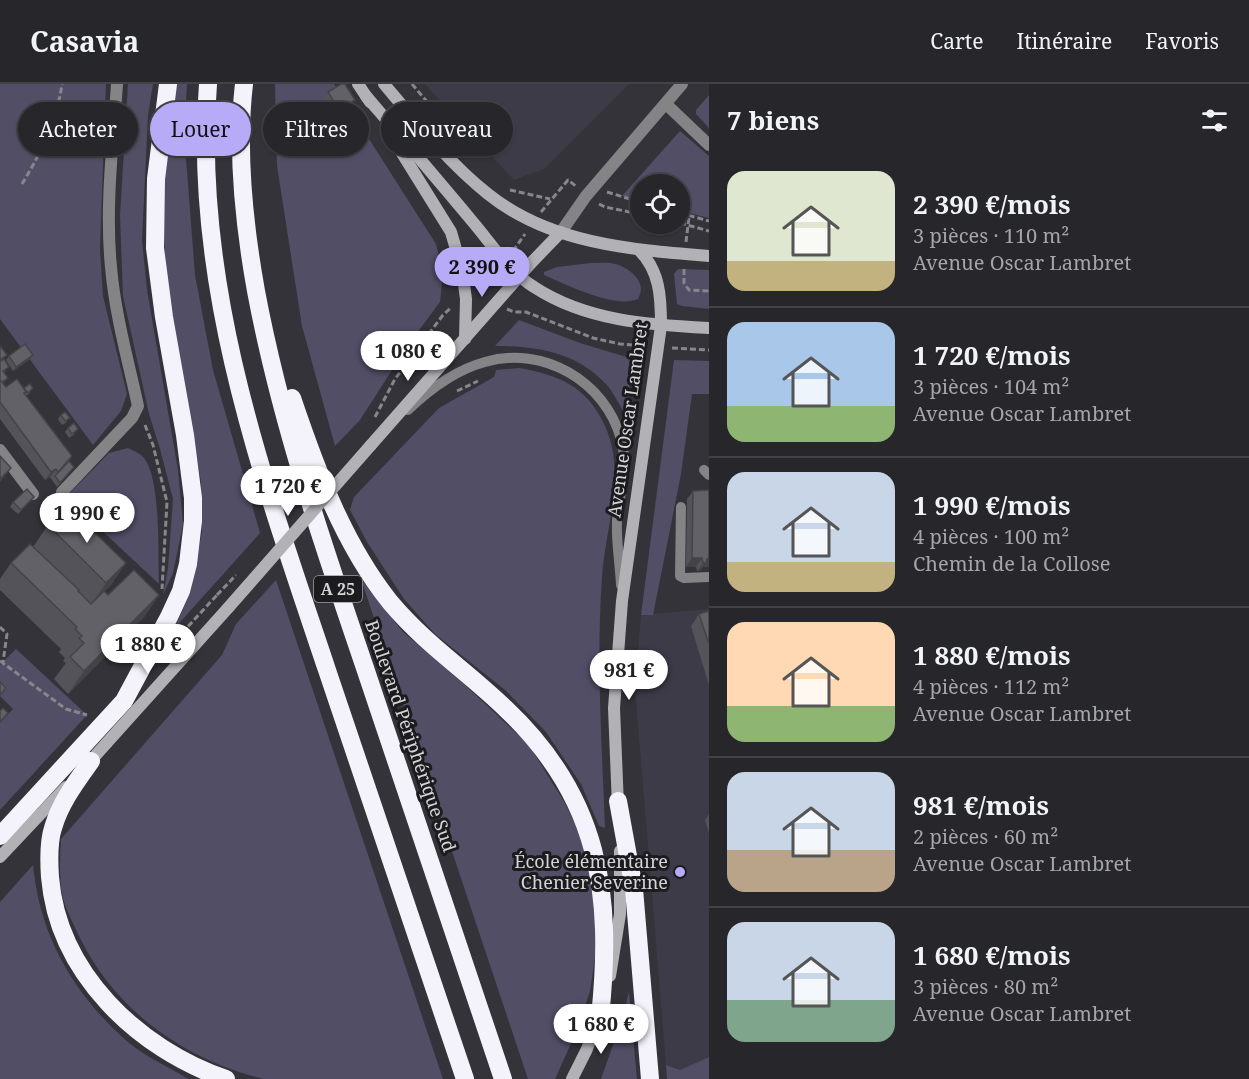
<!DOCTYPE html>
<html lang="fr">
<meta charset="utf-8">
<style>
:root{--surface:#27262b;--page:#333237;--text:#f1f3f6;--muted:#a4a5a9;--line:#434347;--accent:#b7abf8}
body{margin:0;font-family:"Noto Serif",serif;background:var(--page);color:var(--text);height:100vh;display:flex;flex-direction:column;font-size:22px;white-space:nowrap}
*{box-sizing:border-box;margin:0}
p{font-size:20px;color:var(--muted)}
.icon{flex:none;width:33px;height:33px;fill:none;stroke:currentColor;stroke-width:2;stroke-linecap:round;stroke-linejoin:round}
.map{position:relative;flex:1;overflow:hidden}
.sheet{display:flex;flex-direction:column;background:var(--surface);width:540px}
.sheet>*{flex:none}
.guide{position:absolute;left:18px;top:18px;width:570px;height:54px;display:flex;gap:12px}
.fabs{position:absolute;left:630px;top:90px;display:grid;gap:12px}
.fabs a{display:grid;place-items:center;width:60px;height:60px;border-radius:50%;background:var(--surface);box-shadow:0 2px 4px #0004,0 0 0 2px var(--line);font-size:30px}
.price{position:absolute;translate:-50% -51px;padding:0 14px;border-radius:21px;background:#fff;color:#222;font-size:20px;line-height:39px;filter:drop-shadow(0 2px 3px #0008)}
.price::after{content:'';position:absolute;left:50%;top:36px;width:18px;height:14px;margin-left:-9px;background:inherit;clip-path:polygon(0 0,100% 0,50% 100%)}
.price.current{background:var(--accent);color:#111}
ul{padding:0;list-style:none}
li{display:flex;align-items:center;gap:18px;height:150px;padding:0 18px}
li+li{border-top:2px solid var(--line)}
li span{display:grid;place-items:center;flex:none;width:168px;height:120px;border-radius:18px;color:#555}
li>.icon{margin-inline-start:auto}
span .icon{width:72px;height:72px;fill:#fffc;stroke-width:1}
li b{font-size:26px}
h2{display:flex;justify-content:space-between;align-items:center;height:72px;padding:0 18px;font-size:26px}
.chip{padding:0 21px;border-radius:27px;background:var(--surface);box-shadow:0 2px 4px #0004,0 0 0 2px var(--line);font-size:21px;line-height:54px}
.chip.current{background:var(--accent);color:#111}
header{display:flex;align-items:center;gap:36px;box-sizing:border-box;height:84px;padding:0 30px;background:var(--surface);border-bottom:2px solid var(--line)}
header strong{font-size:28px}
nav{display:flex;gap:33px;margin-inline-start:auto;font-size:21px}
main{display:flex;flex:1;min-height:0}
.map>svg:first-child{display:block}
.built{fill:#3d3b47}
.green{fill:#514e66}
.lines{fill:none;stroke-linecap:round;stroke-linejoin:round}
.path{stroke:#87868b;stroke-width:3;stroke-dasharray:6 3;stroke-linecap:butt}
.lane{stroke:#848487;stroke-width:10}
.street{stroke:#848487;stroke-width:12}
.secondary{stroke:#b1b1b6;stroke-width:12}
.highway{stroke:#f4f3fb;stroke-width:18}
.path-bridge{stroke:#87868b;stroke-width:3;stroke-dasharray:6 3;stroke-linecap:butt}
.secondary-bridge{stroke:#b1b1b6;stroke-width:12}
.wall{fill:#535359}
.shaded-wall{fill:#444448}
.building{fill:#616167;stroke:#444448;stroke-width:1.5}
.poi-dot{fill:#b7abf8;stroke:#1c1b1e;stroke-width:2}
.labels{text-anchor:middle;stroke-width:6;stroke-linejoin:round;paint-order:stroke}
.shield{fill:#1c1b1e;stroke:#9e9ca0;stroke-width:1.5}
.shield-label{font-size:16px;font-weight:bold;fill:#d5d4d8}
.street-label{font-size:18px;fill:#d5d4d8;stroke:#1c1b1e}
.poi-label{font-size:18px;fill:#d5d4d8;stroke:#1c1b1e;text-anchor:end}
</style>
<header>
<strong>Casavia</strong>
<nav><a>Carte</a><a>Itinéraire</a><a>Favoris</a></nav>
</header>
<main>
<div class="map">
<svg width="709" height="995" viewBox="0 0 709 995">
<rect width="100%" height="100%" fill="#343339"/>
<g class="built">
<path d="M425 0H629L544 85 514 96Z"/>
<path d="M709 525V973L680 986 666 981 635 604 641 531Z"/>
</g>
<g class="green">
<path d="M0 0H106L100 165 103 212 127 310 121 327 93 361 0 235Z"/>
<path d="M128 0H153L148 31 142 156 147 206 178 386 183 440 173 489 163 511 168 484 173 415 160 365 149 330 123 212 120 132Z"/>
<path d="M176 0H187L184 48 195 191 213 286 260 449 174 545 189 512 202 448 201 398 167 204 161 99Z"/>
<path d="M275 0H334L436 160 443 190 440 218 408 261 360 336 335 362 302 242 277 82Z"/>
<path d="M709 11V44L696 30V26Z"/>
<path d="M680 47 709 72V134L680 127V100H640V116L622 112Z"/>
<path d="M591 179C599 179 608 178 616 180 631 185 648 199 638 215 615 225 567 201 544 191V188L557 183Z"/>
<path d="M678 185 709 186V225L682 222 677 220 674 190Z"/>
<path d="M519 236 580 259 633 275 626 331C619 321 614 309 606 300 576 268 537 262 495 262Z"/>
<path d="M674 276 709 277V310H692L681 390 653 531H641Z"/>
<path d="M519 284C559 291 587 302 605 342 627 391 605 443 602 494 596 577 602 661 605 744L599 742 581 700 546 648 505 606 435 550 404 515 367 458 350 426 354 413 439 324 494 293 496 286Z"/>
<path d="M128 364C134 367 140 369 144 374 161 395 158 471 159 500L66 413 109 369Z"/>
<path d="M361 495 403 548 463 599 529 661 566 721 587 766 596 820 597 860 590 907 578 944 555 995H528Z"/>
<path d="M276 496 443 995H264C185 976 115 927 79 852 73 839 65 824 62 810 59 791 60 773 61 755L222 571 236 540Z"/>
<path d="M16 565 87 631 0 726V639L13 625 0 612V581Z"/>
<path d="M33 781C40 853 74 911 129 959 146 973 169 983 188 995H0V818Z"/>
<path d="M629 908 637 995H601L621 938Z"/>
<path d="M709 973V995H667L666 981 680 986Z"/>
</g>
<g class="lines">
<g class="path">
<path d="M412 0 452 47 470 73"/>
<path d="M22 100C41 69 57 36 62 0"/>
<path d="M510 106 550 115"/>
<path d="M607 108 640 118"/>
<path d="M599 120 605 123 640 130"/>
<path d="M541 128 568 96 577 103"/>
<path d="M680 129 709 137"/>
<path d="M680 139 709 147"/>
<path d="M686 158 689 133"/>
<path d="M513 167 525 150"/>
<path d="M684 185V199L689 206 709 207"/>
<path d="M480 205 496 188"/>
<path d="M507 225 514 228H526L593 254 620 260 644 262"/>
<path d="M672 264 709 266"/>
<path d="M457 307 478 297"/>
<path d="M375 333 395 295 443 231 452 223"/>
<path d="M145 341 153 361 167 418 162 505"/>
<path d="M0 543 7 550 3 578"/>
<path d="M182 549 217 511"/>
<path d="M0 577 66 625 87 631"/>
</g>
<g class="lane">
<path d="M408 326C430 305 455 286 485 278 543 261 605 297 621 355 629 382 619 410 617 437 616 458 620 480 621 501"/>
<path d="M704 386 709 391"/>
<path d="M681 423 680 492 684 494 709 493"/>
</g>
<g class="street">
<path d="M666 20 709 61"/>
<path d="M561 148 586 112 682 0"/>
<path d="M0 366 33 410"/>
<path d="M62 408 132 334 138 322C128 276 115 230 111 183 105 123 113 60 117 0"/>
</g>
<g class="secondary">
<path d="M358 0 370 18"/>
<path d="M384 0C416 38 449 79 488 110 550 160 633 166 709 172"/>
<path d="M366 12C401 53 437 95 472 137 491 159 509 188 534 203 586 237 649 241 709 244"/>
<path d="M387 45 451 148 462 186 466 215 465 255"/>
<path d="M371 361 532 178 561 148"/>
<path d="M86 682 228 524"/>
<path d="M618 722 614 624 622 517 661 242C661 213 660 187 639 166"/>
<path d="M0 773 66 703"/>
<path d="M610 892 620 830V767"/>
<path d="M572 995 587 965 601 927"/>
</g>
<g class="highway">
<path d="M208 0C192 202 264 398 327 586 373 723 419 859 465 995"/>
<path d="M244 0C236 68 244 140 256 207 280 335 322 458 364 581 410 719 457 857 503 995"/>
<path d="M292 314C316 385 343 459 390 518 426 561 467 587 506 625 600 714 613 810 600 933"/>
<path d="M91 677C76 698 60 719 53 744 48 759 49 778 50 793 58 889 138 965 226 995"/>
<path d="M618 717 634 805 650 995"/>
<path d="M0 752 124 617 169 533 181 507 188 480 193 437V414L185 351 164 233 155 164 156 95 168 0"/>
</g>
<path class="path-bridge" d="M217 511 236 491"/>
<path class="secondary-bridge" d="M228 524 371 361"/>
</g>
<g class="wall">
<path d="M328 8 349 24 333 34 322 16Z"/>
<path d="M0 262 6 287 4 288 8 294 3 299 6 303 24 304 30 309 26 312 72 372 69 377 71 387 57 403 50 393 45 396 0 335Z"/>
<path d="M9 272 30 275 13 287 6 276Z"/>
<path d="M61 331 67 338 62 341 58 335Z"/>
<path d="M68 344 75 350 69 354 65 348Z"/>
<path d="M709 406 703 483 700 487H697L696 483H686L687 415 693 407Z"/>
<path d="M34 413 18 430 10 423 13 418Z"/>
<path d="M48 441 126 479 110 502 104 507 108 511H159L144 533 68 610 54 595 66 579 63 577 65 574 59 568 61 565 0 506V495L11 479 33 463Z"/>
<path d="M709 527V601L691 542 699 530Z"/>
<path d="M709 730V749L705 736Z"/>
</g>
<g class="shaded-wall">
<path d="M355 16 349 24 333 34 339 26Z"/>
<path d="M33 271 30 275 13 287 16 283Z"/>
<path d="M11 384 5 392 0 398V395Z"/>
<path d="M56 385 50 393 45 396 51 388Z"/>
<path d="M692 474H702L696 483H686Z"/>
<path d="M709 474V483H703L700 487H697L707 475Z"/>
<path d="M126 479 110 502 91 521 106 499Z"/>
<path d="M159 511 144 533 68 610 84 587Z"/>
</g>
<g class="building">
<path d="M341 0H345L355 16 339 26 328 8Z"/>
<path d="M25 260 33 271 16 283 9 272Z"/>
<path d="M0 262 7 271 0 276Z"/>
<path d="M4 275 9 283 3 287 8 294 2 298 1 297H0V278Z"/>
<path d="M17 295 26 308 24 309 72 372 58 388 56 385 51 388 0 318V297H1L6 303Z"/>
<path d="M30 300 33 304 28 309 24 304Z"/>
<path d="M65 328 70 334 65 337 61 331Z"/>
<path d="M74 339 78 345 72 350 68 344Z"/>
<path d="M0 372 11 384 0 395Z"/>
<path d="M69 377 74 383 60 399 55 392Z"/>
<path d="M27 405 34 413 21 426 13 418Z"/>
<path d="M709 406V474L707 475 706 479H703L702 474H692L693 407Z"/>
<path d="M67 422 126 479 106 499 48 441Z"/>
<path d="M30 460 79 506 78 507 91 520 104 507 108 511 134 486 159 511 84 587 70 573 84 559 79 554 82 552 75 545 77 543 11 479Z"/>
<path d="M709 527V560L699 530Z"/>
<path d="M0 598 6 604 0 611Z"/>
<path d="M3 624 8 629 0 638V627Z"/>
</g>
<circle class="poi-dot" cx="680" cy="788" r="6"/>
<g class="labels">
<rect class="shield" x="314" y="492" width="48" height="26" rx="4.5"/>
<g class="shield-label">
<text x="338" y="511">A 25</text>
</g>
<g class="street-label">
<text transform="translate(628 336) rotate(-82)" y="6">Avenue Oscar Lambret</text>
<text transform="translate(410 652) rotate(71)" y="6">Boulevard Périphérique Sud</text>
</g>
<g class="poi-label">
<text x="668" y="784">École élémentaire<tspan x="668" dy="21">Chenier Severine</tspan></text>
</g>
</g>
</svg>
<div class="fabs">
<a><svg class="icon" aria-label="locate" viewBox="0 0 24 24"><circle cx="12" cy="12" r="6"/><path d="M12 2v4M12 18v4M2 12h4M18 12h4"/></svg></a>
</div>
<b class="price current" style="left:482px;top:214px">2 390 €</b>
<b class="price" style="left:408px;top:298px">1 080 €</b>
<b class="price" style="left:288px;top:433px">1 720 €</b>
<b class="price" style="left:87px;top:460px">1 990 €</b>
<b class="price" style="left:148px;top:591px">1 880 €</b>
<b class="price" style="left:629px;top:617px">981 €</b>
<b class="price" style="left:601px;top:971px">1 680 €</b>
<div class="guide">
<a class="chip">Acheter</a>
<a class="chip current">Louer</a>
<a class="chip">Filtres</a>
<a class="chip">Nouveau</a>
</div>
</div>
<section class="sheet">
<h2>7 biens<svg class="icon" aria-label="filters" viewBox="0 0 24 24"><path d="M4 7h16M4 17h16"/><circle cx="9" cy="7" r="2"/><circle cx="15" cy="17" r="2"/></svg></h2>
<ul>
<li><span style="background:linear-gradient(#dfe7d0 75%,#c2b280 0)"><svg class="icon" aria-label="home" viewBox="0 0 24 24"><path d="M3 11l9-7 9 7M6 9v11h12V9"/></svg></span><div><b>2 390 €/mois</b><p>3 pièces · 110 m²</p><p>Avenue Oscar Lambret</p></div></li>
<li><span style="background:linear-gradient(#a9c7e8 70%,#8fb573 0)"><svg class="icon" aria-label="home" viewBox="0 0 24 24"><path d="M3 11l9-7 9 7M6 9v11h12V9"/></svg></span><div><b>1 720 €/mois</b><p>3 pièces · 104 m²</p><p>Avenue Oscar Lambret</p></div></li>
<li><span style="background:linear-gradient(#c9d6e8 75%,#c2b280 0)"><svg class="icon" aria-label="home" viewBox="0 0 24 24"><path d="M3 11l9-7 9 7M6 9v11h12V9"/></svg></span><div><b>1 990 €/mois</b><p>4 pièces · 100 m²</p><p>Chemin de la Collose</p></div></li>
<li><span style="background:linear-gradient(#ffd9b3 70%,#8fb573 0)"><svg class="icon" aria-label="home" viewBox="0 0 24 24"><path d="M3 11l9-7 9 7M6 9v11h12V9"/></svg></span><div><b>1 880 €/mois</b><p>4 pièces · 112 m²</p><p>Avenue Oscar Lambret</p></div></li>
<li><span style="background:linear-gradient(#c9d6e8 65%,#b9a48a 0)"><svg class="icon" aria-label="home" viewBox="0 0 24 24"><path d="M3 11l9-7 9 7M6 9v11h12V9"/></svg></span><div><b>981 €/mois</b><p>2 pièces · 60 m²</p><p>Avenue Oscar Lambret</p></div></li>
<li><span style="background:linear-gradient(#c9d6e8 65%,#7fa58c 0)"><svg class="icon" aria-label="home" viewBox="0 0 24 24"><path d="M3 11l9-7 9 7M6 9v11h12V9"/></svg></span><div><b>1 680 €/mois</b><p>3 pièces · 80 m²</p><p>Avenue Oscar Lambret</p></div></li>
</ul>
</section>
</main>
